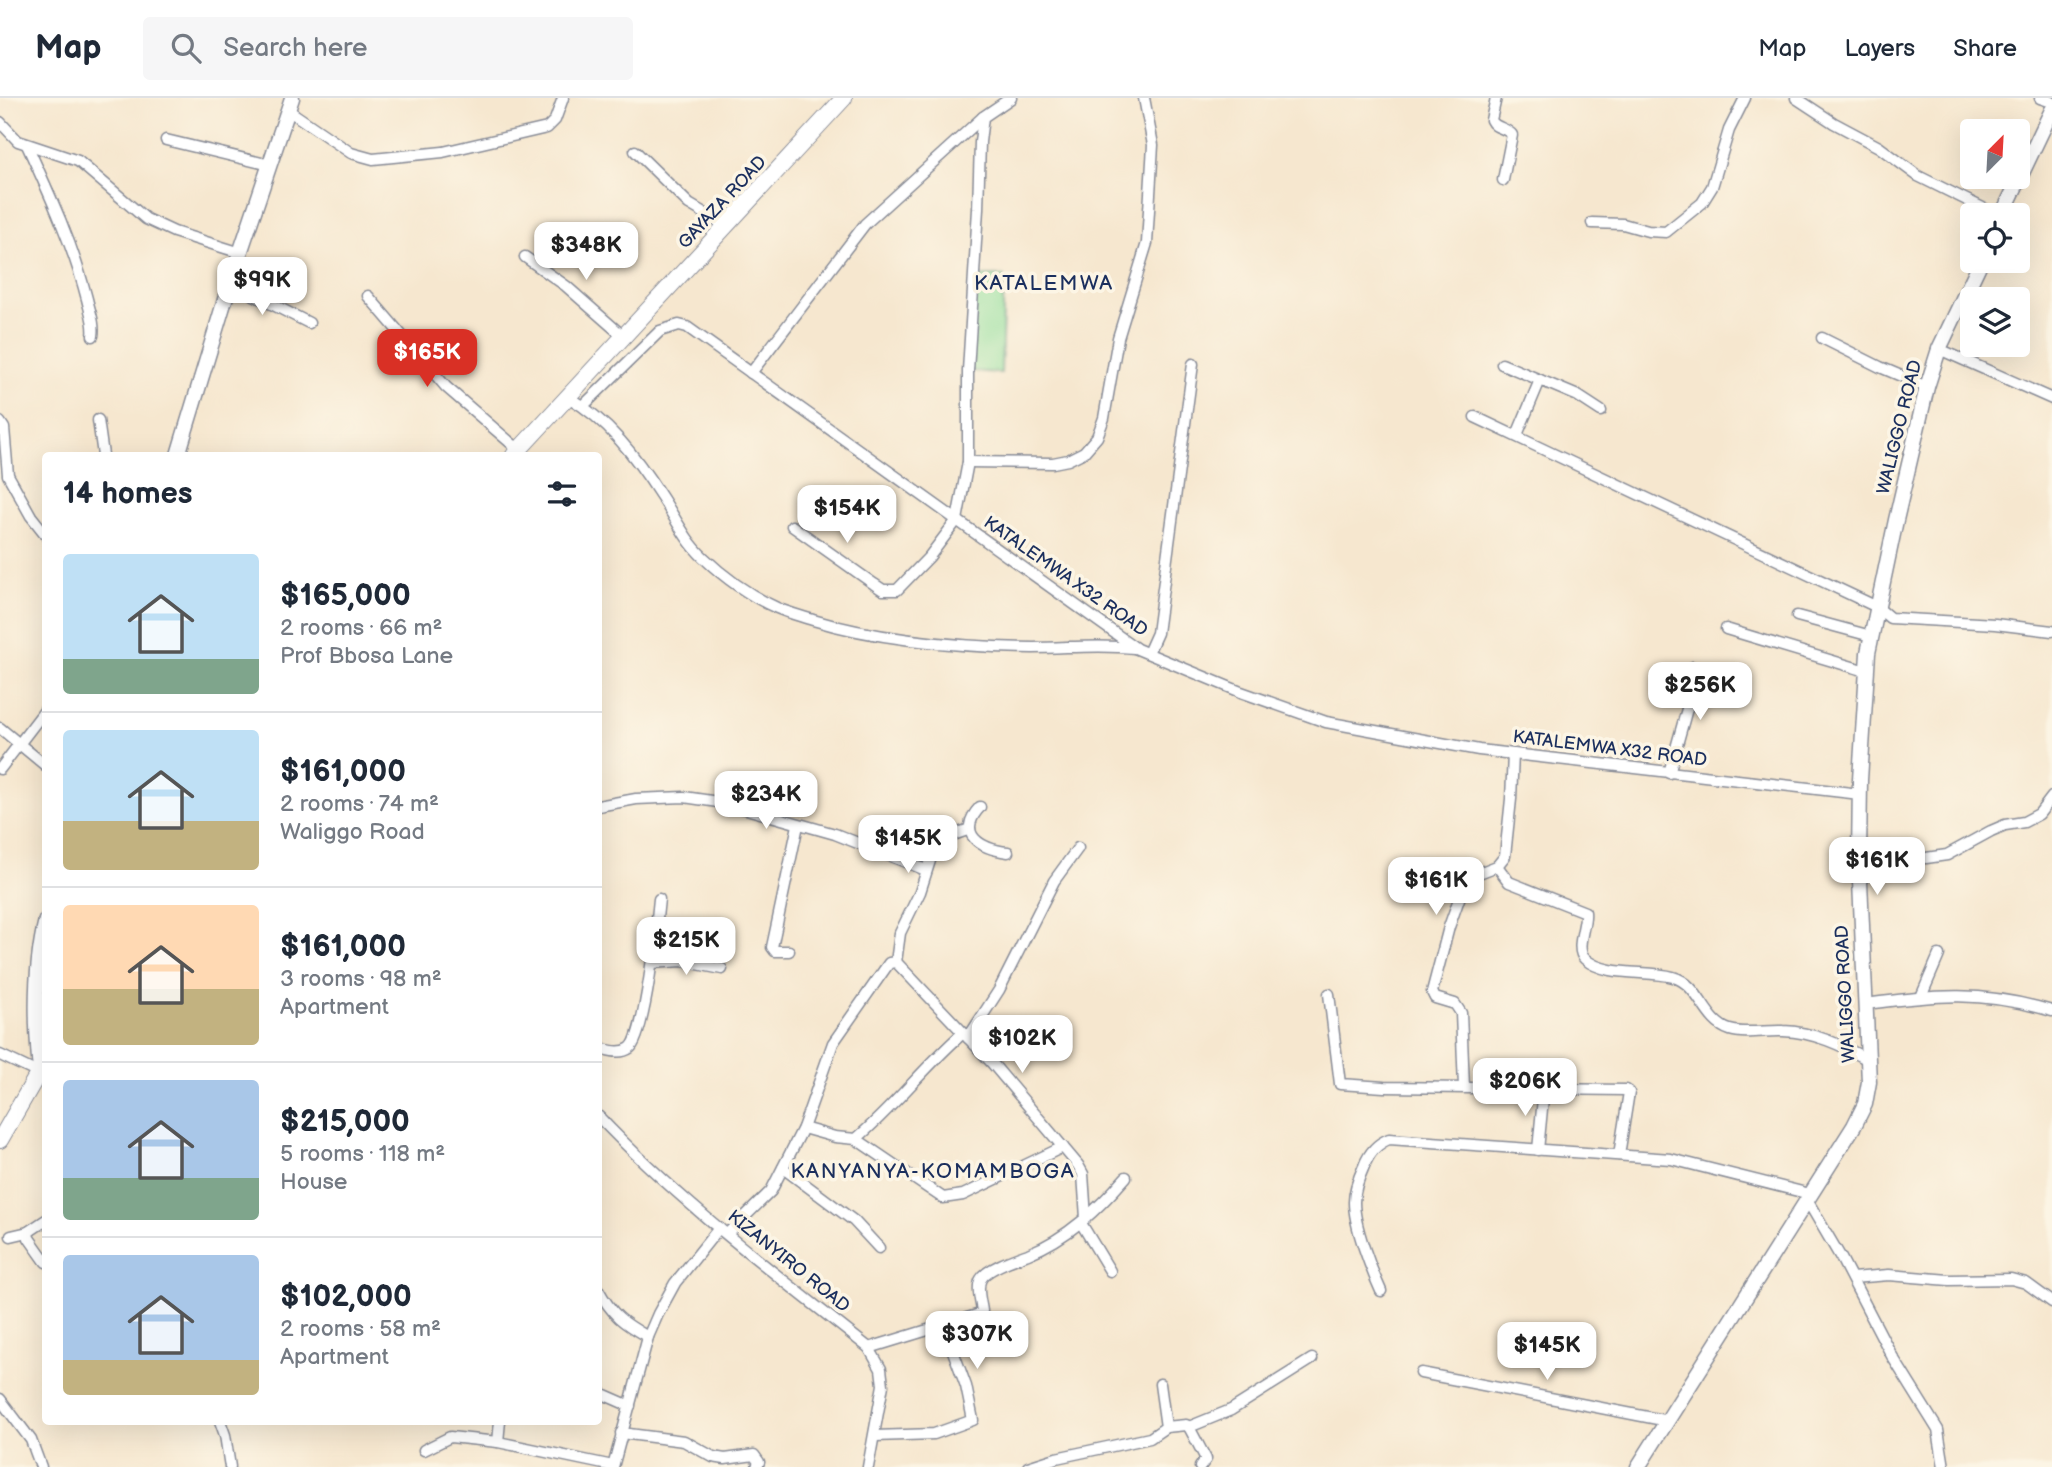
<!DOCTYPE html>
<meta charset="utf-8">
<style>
:root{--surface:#fff;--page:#f6f6f7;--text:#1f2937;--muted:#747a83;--line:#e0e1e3;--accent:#d93025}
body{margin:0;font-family:"Balsamiq Sans",sans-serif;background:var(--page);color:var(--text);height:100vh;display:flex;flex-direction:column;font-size:26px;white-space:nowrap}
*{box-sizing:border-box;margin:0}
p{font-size:23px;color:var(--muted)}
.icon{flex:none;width:38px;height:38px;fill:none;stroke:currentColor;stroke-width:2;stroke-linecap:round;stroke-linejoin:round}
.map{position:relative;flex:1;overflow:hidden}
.side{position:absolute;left:42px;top:354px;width:560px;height:973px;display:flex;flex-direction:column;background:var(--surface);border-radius:7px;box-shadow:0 7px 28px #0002}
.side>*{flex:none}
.needle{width:46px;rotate:24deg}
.tools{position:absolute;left:1960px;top:21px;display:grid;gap:14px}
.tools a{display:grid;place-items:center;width:70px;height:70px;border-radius:7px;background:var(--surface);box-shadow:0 7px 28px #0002;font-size:35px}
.price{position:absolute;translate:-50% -60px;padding:0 16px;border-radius:14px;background:#fff;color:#222;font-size:23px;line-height:46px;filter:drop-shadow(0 2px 4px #0008)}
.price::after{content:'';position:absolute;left:50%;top:42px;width:21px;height:16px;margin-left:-10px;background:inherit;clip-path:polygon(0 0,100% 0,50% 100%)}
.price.selected{background:var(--accent);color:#fff}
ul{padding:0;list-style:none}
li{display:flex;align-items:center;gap:21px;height:175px;padding:0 21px}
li+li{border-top:2px solid var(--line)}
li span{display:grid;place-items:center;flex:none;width:196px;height:140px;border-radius:7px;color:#555}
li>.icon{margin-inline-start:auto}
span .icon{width:84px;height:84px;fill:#fffc;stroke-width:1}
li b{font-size:30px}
h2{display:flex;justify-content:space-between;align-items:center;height:84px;padding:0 21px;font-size:30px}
header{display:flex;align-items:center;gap:42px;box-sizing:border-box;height:98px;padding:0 35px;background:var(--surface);border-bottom:2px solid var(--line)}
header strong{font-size:33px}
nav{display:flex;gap:38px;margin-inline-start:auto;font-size:24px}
.search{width:490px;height:63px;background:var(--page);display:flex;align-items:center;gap:18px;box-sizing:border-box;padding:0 24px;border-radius:7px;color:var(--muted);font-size:26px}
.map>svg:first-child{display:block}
.green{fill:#92de9b;stroke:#56867c;stroke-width:2}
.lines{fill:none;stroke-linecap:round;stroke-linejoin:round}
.street-casing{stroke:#888b96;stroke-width:13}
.secondary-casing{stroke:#888b96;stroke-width:17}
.primary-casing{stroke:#888b96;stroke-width:18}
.street{stroke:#fff;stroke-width:10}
.secondary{stroke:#fff;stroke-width:14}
.primary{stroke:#fff;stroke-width:16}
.labels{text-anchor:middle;stroke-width:7;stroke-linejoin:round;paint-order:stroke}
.street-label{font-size:18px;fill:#1b2f5e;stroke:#fcf5e5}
.quarter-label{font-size:21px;letter-spacing:2px;fill:#1b2f5e;stroke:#fcf5e5}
</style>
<header>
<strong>Map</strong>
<div class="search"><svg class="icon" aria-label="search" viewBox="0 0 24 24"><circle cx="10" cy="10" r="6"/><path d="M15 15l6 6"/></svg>Search here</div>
<nav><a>Map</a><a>Layers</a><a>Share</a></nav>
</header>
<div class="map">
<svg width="2052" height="1369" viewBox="0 0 2052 1369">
<rect width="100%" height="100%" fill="#fcf5e5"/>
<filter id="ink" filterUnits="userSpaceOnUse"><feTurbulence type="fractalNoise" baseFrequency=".0143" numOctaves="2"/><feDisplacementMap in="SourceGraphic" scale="14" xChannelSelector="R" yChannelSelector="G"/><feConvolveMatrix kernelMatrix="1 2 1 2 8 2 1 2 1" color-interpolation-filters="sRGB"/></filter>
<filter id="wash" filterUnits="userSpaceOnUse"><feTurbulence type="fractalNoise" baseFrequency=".00686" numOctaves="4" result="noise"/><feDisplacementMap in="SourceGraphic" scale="28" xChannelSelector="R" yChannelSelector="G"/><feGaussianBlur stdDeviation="1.57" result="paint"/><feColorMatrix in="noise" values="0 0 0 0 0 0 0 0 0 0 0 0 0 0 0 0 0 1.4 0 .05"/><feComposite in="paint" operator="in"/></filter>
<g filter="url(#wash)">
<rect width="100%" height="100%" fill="#f6e7cf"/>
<path class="green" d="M975 178H1004L1001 275 969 273Z"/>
</g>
<g filter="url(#ink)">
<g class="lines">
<g class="street-casing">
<g id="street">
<path d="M1496 0 1491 22C1495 31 1506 29 1512 37L1503 82"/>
<path d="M1796 0 1834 25 1879 49 1918 78 1997 117"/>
<path d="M2040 0 2052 4"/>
<path d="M288 12 351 55 373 61 443 54 547 30 555 22 563 0"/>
<path d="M0 24 18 43 78 63 146 121 174 134 241 155"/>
<path d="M166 42 270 67"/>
<path d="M27 47C50 97 73 147 87 201 90 214 95 225 93 238"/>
<path d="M635 53 689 106 726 128"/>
<path d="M1592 125 1623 126 1648 133 1666 134 1702 105 1712 89 1729 32 1745 0"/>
<path d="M525 159 566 188 624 239"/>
<path d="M230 185 309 225"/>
<path d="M368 198 446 289 519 352"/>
<path d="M1822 240 1880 269 1927 289"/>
<path d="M1939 251 2052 301"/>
<path d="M1502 266 1540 282"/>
<path d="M751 275 865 126 983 19"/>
<path d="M568 299C609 323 636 359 661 398 675 419 685 442 703 459 725 480 750 498 777 510 788 515 801 518 813 522 883 543 960 549 1033 550 1067 550 1100 546 1134 550"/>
<path d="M583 308 660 233 679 227 687 229 1137 551 1241 594 1326 624 1479 652 1860 696"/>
<path d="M1475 319 1877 509 1890 520 1995 526 2052 533"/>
<path d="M98 322 103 357"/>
<path d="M0 324 4 330 8 377 31 418 46 437"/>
<path d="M1517 337 1540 282 1578 298 1601 313"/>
<path d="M968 364 1053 365 1068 362 1084 354 1097 339 1104 320 1118 240 1147 145 1153 47 1144 0"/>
<path d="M792 428 874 486 883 492H897L929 459 957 422 968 364V273L978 111 980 44 983 19 1011 0"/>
<path d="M1797 518 1871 538"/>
<path d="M1726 531 1866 573"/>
<path d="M1148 555 1157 535 1193 266"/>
<path d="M0 630 46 668"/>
<path d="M0 671 46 611"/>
<path d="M1669 675 1692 593 1695 580 1693 569"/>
<path d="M598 708 636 701 684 699 725 705 835 736 926 772"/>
<path d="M980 709C955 736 981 751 1008 754"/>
<path d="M1859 761 1926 760 1947 757 1991 733 2005 727 2024 724 2039 716 2052 699"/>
<path d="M1497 768 1509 784 1585 814C1587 826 1574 851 1585 861 1605 879 1648 872 1673 879 1700 886 1704 924 1730 932 1745 937 1767 932 1783 933 1814 934 1842 947 1868 962"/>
<path d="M789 853H775L772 849 798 727"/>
<path d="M896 864 992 965 1078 1067 1083 1076 1086 1120"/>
<path d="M896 864 900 835 920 794 935 747 939 742 970 731"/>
<path d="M652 865 682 863 722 871"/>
<path d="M1329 896 1340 986 1384 989 1626 992 1629 994 1619 1057"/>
<path d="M1921 899 1939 857"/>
<path d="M1865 906C1937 897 1981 892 2052 913"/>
<path d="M968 940 999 892 1054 783 1078 750"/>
<path d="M598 950C609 952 620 957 630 950 645 939 657 824 659 801"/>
<path d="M0 957 38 975"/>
<path d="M1464 989 1461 915 1455 906 1435 900 1432 894 1449 829 1465 784 1471 778 1497 768 1505 758 1511 701 1513 656"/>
<path d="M598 1018C680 1105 776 1176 869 1250L881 1271 883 1287 868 1369"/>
<path d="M803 1030 835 1039 856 1041 943 1100 963 1097 1063 1049"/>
<path d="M856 1041C894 1009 925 968 963 935"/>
<path d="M1538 1052 1544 990"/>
<path d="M783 1070 854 1123 879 1150"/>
<path d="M1807 1102 1841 1160 1892 1258 1938 1332 1944 1369"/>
<path d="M1081 1125 1110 1173"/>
<path d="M28 1134 29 1140 46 1164"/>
<path d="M727 1136 771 1093 803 1030 833 945 889 865 896 864"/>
<path d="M11 1138 28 1134 46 1122"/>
<path d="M1852 1180 1889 1177 1949 1182 2011 1181 2026 1185 2052 1204"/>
<path d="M598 1191C612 1217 623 1225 648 1239"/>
<path d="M1381 1193C1371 1171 1354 1128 1354 1104 1354 1092 1359 1079 1364 1068 1369 1055 1376 1046 1389 1041L1671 1061 1810 1096"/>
<path d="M869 1250 980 1216 982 1213C981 1205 976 1189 981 1181 987 1170 1017 1160 1028 1156 1068 1140 1098 1111 1126 1079"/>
<path d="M1421 1275 1668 1323"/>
<path d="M598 1294 630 1308"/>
<path d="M0 1301 31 1342 41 1369"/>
<path d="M220 1323 225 1337 230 1369"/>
<path d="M1166 1329 1186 1327 1189 1329 1206 1361 1200 1369"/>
<path d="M1189 1329 1231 1312 1312 1261"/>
<path d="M621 1335 684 1343 713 1359 725 1361 754 1357 759 1364 757 1369"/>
<path d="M875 1338 934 1336 973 1322 966 1288 943 1226"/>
<path d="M498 1344 500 1323"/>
<path d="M424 1352 450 1339 498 1344 613 1368"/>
<path d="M613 1369 648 1239 658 1216 675 1185 719 1130"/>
<path d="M1028 1369 1056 1360 1150 1340 1166 1329 1160 1286"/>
</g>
</g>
<g class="secondary-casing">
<g id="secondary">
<path d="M2002 117 2052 12"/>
<path d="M178 357 230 185 292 0"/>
<path d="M40 972C35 922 34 870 46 822"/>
<path d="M1638 1369 1854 1028 1865 1006 1869 984 1859 761 1860 682 1868 555 1896 422 1927 289 1939 251 1981 163"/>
</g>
</g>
<g class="primary-casing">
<g id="primary">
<path d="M514 357 844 0"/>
<path d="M0 1042 46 962"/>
</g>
</g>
<use href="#street" class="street"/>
<use href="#secondary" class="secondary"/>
<use href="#primary" class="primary"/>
</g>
</g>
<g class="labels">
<g class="street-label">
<text transform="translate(722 104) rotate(-47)" y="6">GAYAZA ROAD</text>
<text transform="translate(1899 329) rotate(-76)" y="6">WALIGGO ROAD</text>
<text transform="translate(1066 478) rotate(35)" y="6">KATALEMWA X32 ROAD</text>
<text transform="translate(1610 650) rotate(7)" y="6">KATALEMWA X32 ROAD</text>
<text transform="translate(1845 896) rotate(-93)" y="6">WALIGGO ROAD</text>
<text transform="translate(789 1163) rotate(39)" y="6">KIZANYIRO ROAD</text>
</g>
<g class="quarter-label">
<text x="1044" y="192">KATALEMWA</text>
<text x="933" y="1080">KANYANYA-KOMAMBOGA</text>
</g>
</g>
</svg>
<div class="tools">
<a><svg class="needle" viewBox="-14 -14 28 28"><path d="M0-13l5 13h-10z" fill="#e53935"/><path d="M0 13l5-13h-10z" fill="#747a83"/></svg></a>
<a><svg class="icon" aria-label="locate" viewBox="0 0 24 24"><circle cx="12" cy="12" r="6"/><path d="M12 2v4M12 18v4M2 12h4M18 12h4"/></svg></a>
<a><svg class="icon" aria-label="layers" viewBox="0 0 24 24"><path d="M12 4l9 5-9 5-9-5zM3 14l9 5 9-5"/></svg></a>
</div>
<b class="price" style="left:586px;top:184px">$348K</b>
<b class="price" style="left:262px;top:219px">$99K</b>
<b class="price selected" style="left:427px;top:291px">$165K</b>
<b class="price" style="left:847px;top:447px">$154K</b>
<b class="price" style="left:1700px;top:624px">$256K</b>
<b class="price" style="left:766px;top:733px">$234K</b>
<b class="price" style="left:908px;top:777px">$145K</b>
<b class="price" style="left:1877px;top:799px">$161K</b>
<b class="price" style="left:1436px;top:819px">$161K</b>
<b class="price" style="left:686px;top:879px">$215K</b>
<b class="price" style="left:1022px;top:977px">$102K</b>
<b class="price" style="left:1525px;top:1020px">$206K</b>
<b class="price" style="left:977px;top:1273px">$307K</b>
<b class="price" style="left:1547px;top:1284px">$145K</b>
<section class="side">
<h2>14 homes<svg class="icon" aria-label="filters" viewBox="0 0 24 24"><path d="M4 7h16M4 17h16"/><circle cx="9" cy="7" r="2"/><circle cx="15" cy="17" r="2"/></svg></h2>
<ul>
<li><span style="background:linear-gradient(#bfe0f5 75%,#7fa58c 0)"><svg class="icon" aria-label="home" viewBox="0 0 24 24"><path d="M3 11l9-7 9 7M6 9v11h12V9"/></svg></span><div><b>$165,000</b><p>2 rooms · 66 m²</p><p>Prof Bbosa Lane</p></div></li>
<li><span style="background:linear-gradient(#bfe0f5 65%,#c2b280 0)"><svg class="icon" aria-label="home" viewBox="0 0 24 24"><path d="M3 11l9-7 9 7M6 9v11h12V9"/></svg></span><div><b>$161,000</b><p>2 rooms · 74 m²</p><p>Waliggo Road</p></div></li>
<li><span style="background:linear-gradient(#ffd9b3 60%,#c2b280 0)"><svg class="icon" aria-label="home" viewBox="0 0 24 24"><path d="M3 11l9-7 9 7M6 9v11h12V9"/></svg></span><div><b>$161,000</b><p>3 rooms · 98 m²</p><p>Apartment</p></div></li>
<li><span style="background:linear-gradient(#a9c7e8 70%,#7fa58c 0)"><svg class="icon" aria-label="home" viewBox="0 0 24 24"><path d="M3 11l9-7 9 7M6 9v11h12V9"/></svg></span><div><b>$215,000</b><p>5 rooms · 118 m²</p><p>House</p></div></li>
<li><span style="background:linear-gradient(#a9c7e8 75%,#c2b280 0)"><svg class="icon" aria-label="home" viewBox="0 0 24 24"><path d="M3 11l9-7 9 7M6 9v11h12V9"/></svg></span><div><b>$102,000</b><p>2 rooms · 58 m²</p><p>Apartment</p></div></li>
</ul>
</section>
</div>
